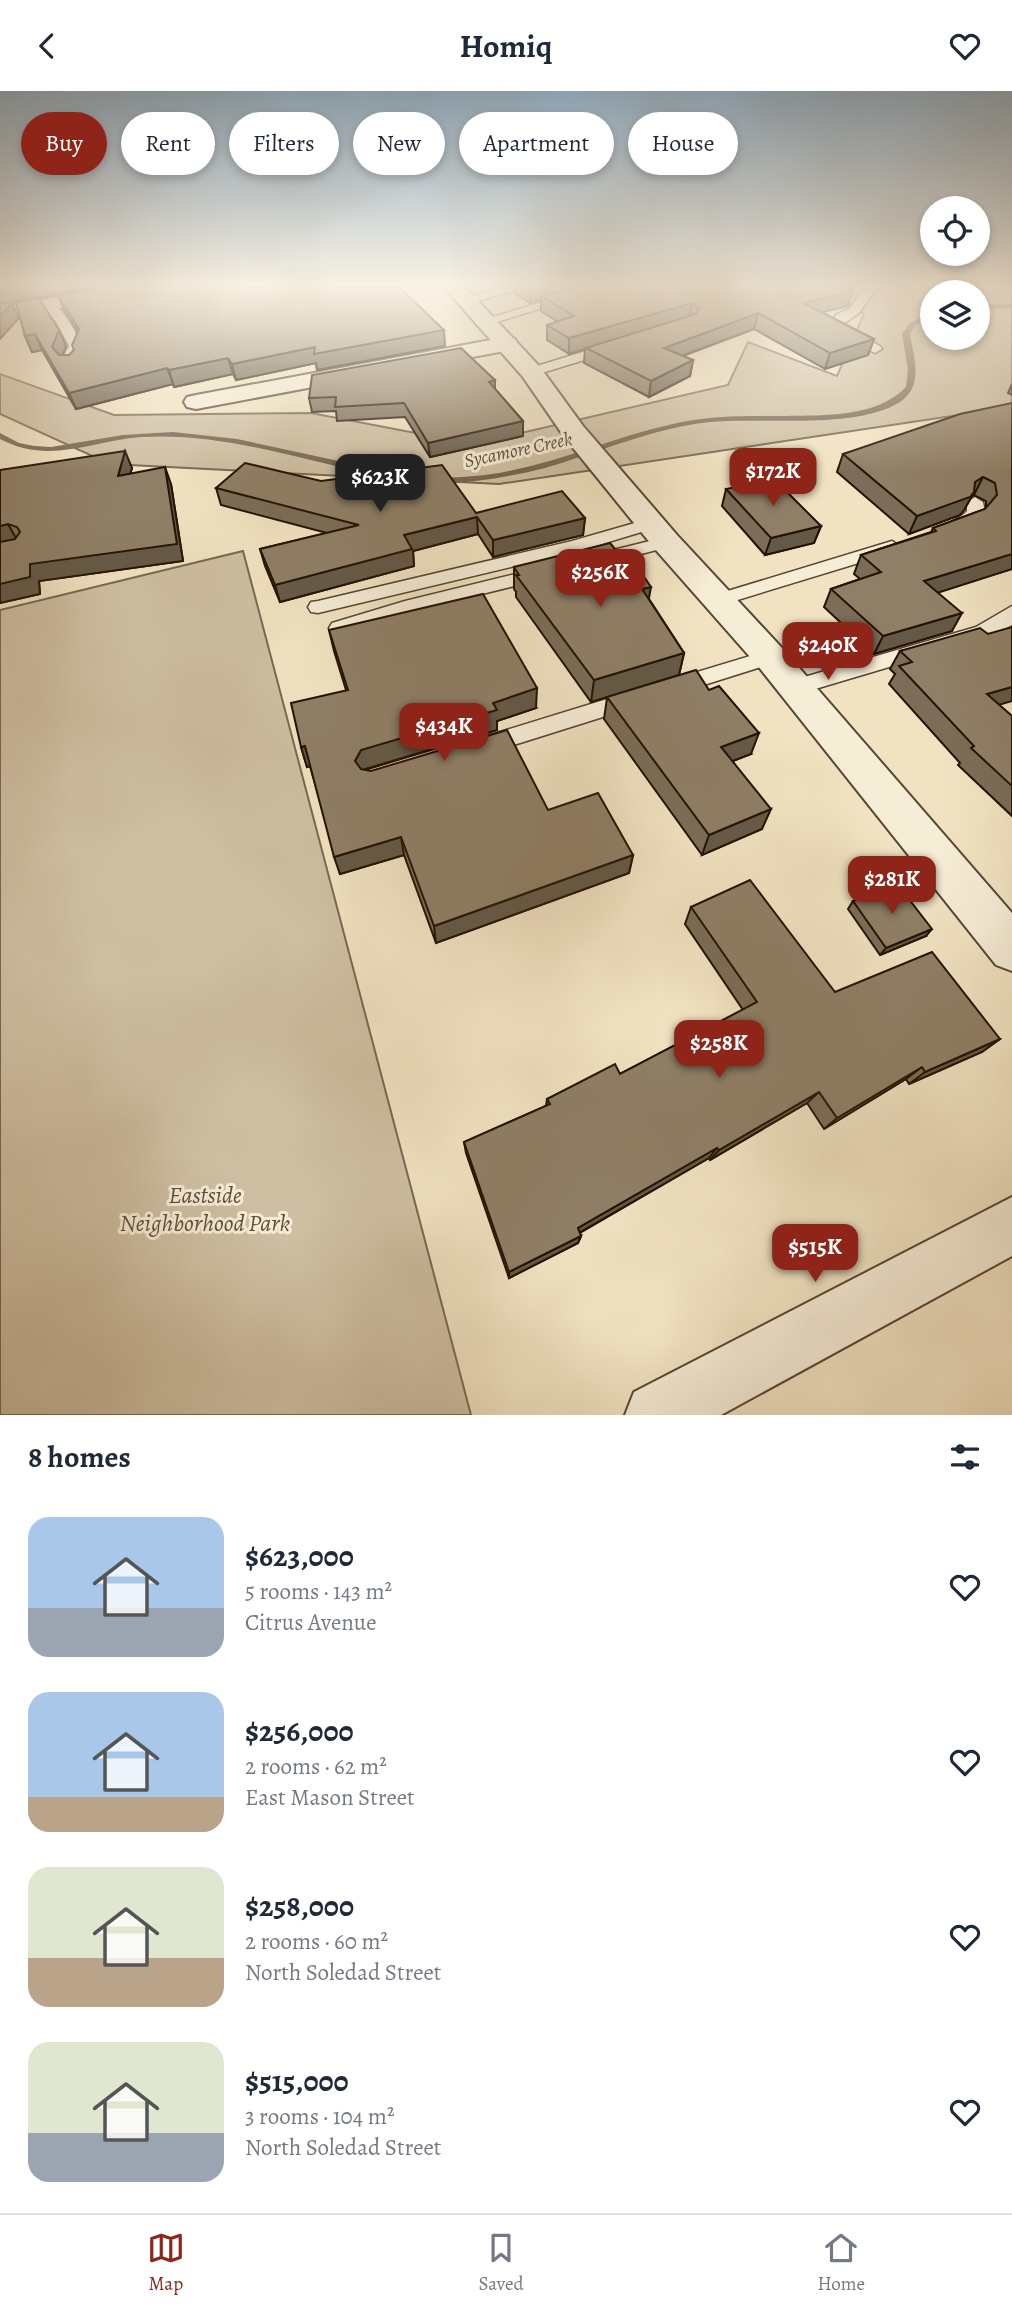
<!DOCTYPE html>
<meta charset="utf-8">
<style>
:root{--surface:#fff;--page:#f2f2f3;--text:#1f2937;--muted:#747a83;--line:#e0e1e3;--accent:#8f2418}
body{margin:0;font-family:Alegreya,serif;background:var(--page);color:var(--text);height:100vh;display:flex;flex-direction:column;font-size:26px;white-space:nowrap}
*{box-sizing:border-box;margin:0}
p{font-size:23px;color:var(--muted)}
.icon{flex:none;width:38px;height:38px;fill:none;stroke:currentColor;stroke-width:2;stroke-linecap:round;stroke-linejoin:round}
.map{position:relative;height:1324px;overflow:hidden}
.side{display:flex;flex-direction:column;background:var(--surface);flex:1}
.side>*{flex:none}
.top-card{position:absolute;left:21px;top:21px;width:971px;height:63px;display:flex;gap:14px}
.controls{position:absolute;left:920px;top:105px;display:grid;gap:14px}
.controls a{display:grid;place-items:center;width:70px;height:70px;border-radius:50%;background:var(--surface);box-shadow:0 4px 10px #0003;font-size:35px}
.price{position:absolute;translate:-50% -60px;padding:0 16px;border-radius:14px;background:var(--accent);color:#fff;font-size:23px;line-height:46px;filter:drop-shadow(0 2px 4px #0008)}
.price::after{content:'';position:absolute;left:50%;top:42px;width:21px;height:16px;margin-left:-10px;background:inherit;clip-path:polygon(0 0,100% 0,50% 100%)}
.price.selected{background:#222;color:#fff}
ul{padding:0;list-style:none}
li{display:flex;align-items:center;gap:21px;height:175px;padding:0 28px}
li span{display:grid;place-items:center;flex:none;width:196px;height:140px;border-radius:21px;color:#555}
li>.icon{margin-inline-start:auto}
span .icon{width:84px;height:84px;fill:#fffc;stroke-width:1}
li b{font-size:30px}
h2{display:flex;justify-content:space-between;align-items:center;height:84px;padding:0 28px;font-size:30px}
.pill{padding:0 24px;border-radius:32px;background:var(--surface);box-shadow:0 4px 10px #0003;font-size:24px;line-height:63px}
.pill.selected{background:var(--accent);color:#fff}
header{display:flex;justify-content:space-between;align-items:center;height:91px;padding:0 28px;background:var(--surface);font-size:32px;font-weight:700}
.tabs{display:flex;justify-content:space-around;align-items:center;height:98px;border-top:2px solid var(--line);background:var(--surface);font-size:19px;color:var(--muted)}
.tabs a{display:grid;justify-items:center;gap:4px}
.tabs .selected{color:var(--accent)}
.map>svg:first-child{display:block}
.green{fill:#cebfa2;stroke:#796852;stroke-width:2;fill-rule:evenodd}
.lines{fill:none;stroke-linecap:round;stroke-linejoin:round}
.stream{fill:#75654f;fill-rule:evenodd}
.service-casing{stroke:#574633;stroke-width:3}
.minor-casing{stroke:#574633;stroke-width:4}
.tertiary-casing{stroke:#574633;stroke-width:4}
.secondary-casing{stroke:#241203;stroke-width:4}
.service{fill:#f6edd7;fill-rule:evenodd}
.minor{fill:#f6edd7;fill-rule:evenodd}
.tertiary{fill:#f6edd7;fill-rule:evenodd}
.secondary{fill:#f6edd7;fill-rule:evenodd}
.wall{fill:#7b6d58;stroke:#241203;stroke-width:2}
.shaded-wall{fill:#645947;stroke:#241203;stroke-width:2}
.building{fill:#8f7f66;stroke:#241203;stroke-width:2}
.labels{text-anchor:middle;stroke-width:6;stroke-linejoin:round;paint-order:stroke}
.far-water-label{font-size:19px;font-style:italic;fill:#61503c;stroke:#f6edd7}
.near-park-label{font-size:24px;font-style:italic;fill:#604f3b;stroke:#f6edd7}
</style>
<header><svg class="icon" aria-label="back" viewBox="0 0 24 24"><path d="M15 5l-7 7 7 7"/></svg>Homiq<svg class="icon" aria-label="heart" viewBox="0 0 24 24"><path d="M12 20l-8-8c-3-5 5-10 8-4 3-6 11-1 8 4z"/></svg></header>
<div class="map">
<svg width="1012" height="1324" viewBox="0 0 1012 1324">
<rect width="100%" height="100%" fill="#f1e3c2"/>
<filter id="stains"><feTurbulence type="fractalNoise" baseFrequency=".00286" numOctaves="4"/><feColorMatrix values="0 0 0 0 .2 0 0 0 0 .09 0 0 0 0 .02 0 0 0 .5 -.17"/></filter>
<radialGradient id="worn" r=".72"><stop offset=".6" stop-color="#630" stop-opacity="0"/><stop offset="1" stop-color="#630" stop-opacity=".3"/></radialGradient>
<g class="green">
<path d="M824 196H1012V316L499 393 110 373 0 323V283L114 324 311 322 473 353 728 294 748 251 837 285 864 223ZM933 201H978V247H933Z"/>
<path d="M243 460 471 1324H0V519Z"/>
</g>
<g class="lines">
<g class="stream">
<path d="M1012 213V217L978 218V214Z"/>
<path d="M933 221V226L915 234 910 243C914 267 924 295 900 311 856 339 761 326 710 331 653 337 600 361 545 377 510 386 476 391 440 393L436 390 440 387C463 386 486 385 509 380 565 369 617 345 673 333 710 324 747 325 785 325 825 324 876 327 906 296L908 279 902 243 910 232Z"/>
<path d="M173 341 237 348 394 382 398 385 394 388C311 372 227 341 141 346 91 350 49 374 0 348V342L19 352 34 355 51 356 123 344Z"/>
</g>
<g class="service-casing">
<g id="service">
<path d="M505 196H525L467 213 461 209Z"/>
<path d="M593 196H612L490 233 485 234 479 230Z"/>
<path d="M866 196H878L858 223 843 233 848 238 880 255 882 258 875 262 838 244 830 233 836 224 850 217Z"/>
<path d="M48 210C65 217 74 240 83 255L75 270 78 274 76 277H66L61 270 69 255 56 231 42 214Z"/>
<path d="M612 252 619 256 617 259 532 285 525 281 527 278Z"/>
<path d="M975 406 983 411 985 421C976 433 962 445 946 442L943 438C949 430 960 428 967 420V411Z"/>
<path d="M652 427 661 432 658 436 582 459 318 522 311 521 308 516 311 511 318 510 572 450Z"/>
<path d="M666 446 672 447 675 451 672 455 591 476 582 470 585 466Z"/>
<path d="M892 450 901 456 898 460 718 515 711 513 708 509 711 505Z"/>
<path d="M544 476 553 482 551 486 409 521 339 544 332 542 329 537 332 532 405 510Z"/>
<path d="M1012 515V534L990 546 795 604 787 601 784 596 787 591 976 536Z"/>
<path d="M770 559 777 561 780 566 777 571 672 604 664 601 661 596 664 591Z"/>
<path d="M633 600 641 602 644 608 641 614 482 664 474 661 471 655 474 649Z"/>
</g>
</g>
<g class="minor-casing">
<g id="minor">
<path d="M507 246 515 248 518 253 515 258 196 318 187 316 184 311 187 306 196 304Z"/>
<path d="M1012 1106V1165L721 1324H625L634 1301Z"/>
</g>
</g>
<g class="tertiary-casing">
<path id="tertiary" d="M444 196H465L540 276 583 335 677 444 782 557 1012 822V880L996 874 758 575 655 458 565 347 523 286Z"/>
</g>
<g class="secondary-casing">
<path id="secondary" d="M113 196H158L155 200 148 202 0 228V216Z"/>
</g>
<use href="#service" class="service"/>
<use href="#minor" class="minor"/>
<use href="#tertiary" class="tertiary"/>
<use href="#secondary" class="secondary"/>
</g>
<g class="wall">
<path d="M514 196H846L848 215 821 221 874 248 868 264 825 278 754 238 683 265 693 269 690 285 649 306 584 272 585 258 569 263 547 249V234L558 231 541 220V209L530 212 514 202Z"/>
<path d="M58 204 445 255 317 279 316 272 236 289 233 283 174 296 173 293 76 318 42 259 32 261 25 245 16 211 66 255 62 264H69L74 259 78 241 64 219Z"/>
<path d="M495 289V298L523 330V345L430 366 405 326 337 330 336 320 312 321 309 307Z"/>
<path d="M1012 293V304L1008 302Z"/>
<path d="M1012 312V478L937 501 952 540 874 563 824 516 831 498 860 488 854 483 861 464 931 441 933 437 985 418 986 416V410L974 404 972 405 964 419 960 424 909 443 837 381 843 363Z"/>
<path d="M132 377 130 383 171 393 183 470 39 490 40 503 0 512V379Z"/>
<path d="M321 390 476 422 585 427 583 444 493 466 478 443 413 460 414 475 280 511 265 475 260 458 327 442 221 414 216 397Z"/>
<path d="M726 398 821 435 814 452 765 464 722 415Z"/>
<path d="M514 476 649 508 684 562 679 584 591 611 516 506V501L514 498Z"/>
<path d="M329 539 536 617 497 630V639L365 679 548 719 633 764 629 782 436 852 404 764 340 783 310 675 307 676 301 656 346 599 334 560Z"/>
<path d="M988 543 999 614 1012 625V725L958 674 960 672 889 593 895 583 890 578 900 560Z"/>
<path d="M607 607 751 663 733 670 762 738 702 764 604 628Z"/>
<path d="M853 810 926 845 880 864 848 818Z"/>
<path d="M691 816 835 901 1000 948 982 961 909 993 906 988 824 1038 807 1012 710 1069 709 1067 580 1142 581 1145 578 1152 509 1187 466 1062 464 1051 546 1015 547 1008 620 983 743 919 685 833Z"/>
</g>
<g class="shaded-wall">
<path d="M6 196H98L0 213V197Z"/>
<path d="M535 196H584L541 205V209L530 212V197Z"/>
<path d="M853 200 848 215 799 227 803 212Z"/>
<path d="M12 212 19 227 0 248V225Z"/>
<path d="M692 212 689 227 569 263V247Z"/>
<path d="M758 222 754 238 662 272 664 257Z"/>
<path d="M59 239 66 255 59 272 52 256Z"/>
<path d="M444 239 445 255 317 279 316 272 236 289 232 273 315 256Z"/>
<path d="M35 243 42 259 32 261 25 245Z"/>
<path d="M874 248 868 264 825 278 830 262Z"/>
<path d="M228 267 233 283 174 296 169 279Z"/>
<path d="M693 269 690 285 649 306 651 290Z"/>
<path d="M167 277 173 293 76 318 69 302Z"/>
<path d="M495 289V303L489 291Z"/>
<path d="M523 330V345L430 366 428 352Z"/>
<path d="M125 360 132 377 125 402 118 385Z"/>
<path d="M165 376 171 393 183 470 39 490 40 503 0 512V493Z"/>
<path d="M983 386 974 404 972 405 964 419 960 424 909 443 917 425Z"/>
<path d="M477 426 478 443 413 460 414 475 280 511 275 494 404 444Z"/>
<path d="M585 427 583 444 493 466V449Z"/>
<path d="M8 433 17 449 0 454V435Z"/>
<path d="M821 435 814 452 765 464 771 447Z"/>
<path d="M1012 463V478L915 509 924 490Z"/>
<path d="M651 496 647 518 642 498Z"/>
<path d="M962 522 952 540 874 563 883 545Z"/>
<path d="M684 562 679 584 591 611 594 589Z"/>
<path d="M1012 596V610L975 621 987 603Z"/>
<path d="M537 597 536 617 497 630V639L365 678 360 689 355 670 361 659 493 612Z"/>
<path d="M759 642 751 663 714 677 721 656Z"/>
<path d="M305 655 311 675 307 676 301 656Z"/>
<path d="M771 718 762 738 702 764 709 744Z"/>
<path d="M401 746 404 764 340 783 334 766Z"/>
<path d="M633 764 629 782 436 852 434 835Z"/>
<path d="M932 838 926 845 880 864 886 857Z"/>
<path d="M1000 948 982 961 909 993 925 981Z"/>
<path d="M922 976 906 988 824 1038 837 1027Z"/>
<path d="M819 1001 807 1012 710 1069 719 1059Z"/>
<path d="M717 1057 709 1067 575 1144 578 1137Z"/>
<path d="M581 1145 578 1152 509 1187V1181Z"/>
</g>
<g class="building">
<path d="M106 196H399L444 239 314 263 315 256 232 273 228 267 169 279 167 277 69 302 35 243 25 245 16 211 39 207 59 239 52 256 59 264H69L74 259 72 254 79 238 58 204Z"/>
<path d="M573 196H846L853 200 803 212 874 248 830 262 758 222 664 257 693 269 651 290 586 257 696 223 699 217 692 212 569 247 547 234 574 225 541 205Z"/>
<path d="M12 212 0 225V213Z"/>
<path d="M461 257 495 289 489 291 523 330 428 352 404 312 335 316 336 306 309 307 312 284Z"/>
<path d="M1012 312V463L924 490 962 522 883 545 831 498 881 481 861 464 936 440 933 437 985 418 997 404 995 392 983 386 975 391 974 401 970 406 917 425 843 363 960 323Z"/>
<path d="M125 360 118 385 165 376 177 453 30 473V486L0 493V451L15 448 20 441 17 436 8 433 0 435V379Z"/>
<path d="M245 372 321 390 442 374 476 422 562 400 585 427 493 449 477 426 404 444 412 458 275 494 260 458 359 434 216 397Z"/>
<path d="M774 388 821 435 771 447 726 398Z"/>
<path d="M610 452 619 463 627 461 651 496 642 498 684 562 594 589 516 484H519L514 476Z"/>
<path d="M483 503 537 597 493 612 497 619 361 659 355 670 361 678 371 680 507 639 548 719 598 702 633 764 434 835 401 746 334 766 305 655 301 656 291 612 348 599 329 539Z"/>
<path d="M1012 536V596L987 603 1012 625V695L971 657 974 655 899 575 912 571 900 560 980 537 988 543Z"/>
<path d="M696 579 709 599 719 595 759 642 721 656 771 718 709 744 607 606Z"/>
<path d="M750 789 835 901 932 861 1000 948 925 981 922 976 837 1027 819 1001 719 1059 717 1057 578 1137 581 1145 509 1181 464 1051 550 1013 547 1008 615 973 620 983 757 911 691 816Z"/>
<path d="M898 794 932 838 886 857 853 810Z"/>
</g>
<linearGradient id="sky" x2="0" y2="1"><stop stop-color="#8faabf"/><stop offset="0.51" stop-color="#f9f2e4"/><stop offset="1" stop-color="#f9f2e4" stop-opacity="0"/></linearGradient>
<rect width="1012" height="381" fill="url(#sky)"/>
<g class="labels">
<g class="far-water-label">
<text transform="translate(518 358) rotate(-12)" y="7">Sycamore Creek</text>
</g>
<g class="near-park-label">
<text x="205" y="1112">Eastside<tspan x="205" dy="28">Neighborhood Park</tspan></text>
</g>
</g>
<rect width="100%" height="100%" filter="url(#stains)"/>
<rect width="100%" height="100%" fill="url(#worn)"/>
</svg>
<div class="controls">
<a><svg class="icon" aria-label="locate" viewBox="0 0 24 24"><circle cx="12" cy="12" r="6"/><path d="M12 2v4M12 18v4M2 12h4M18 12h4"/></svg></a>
<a><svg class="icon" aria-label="layers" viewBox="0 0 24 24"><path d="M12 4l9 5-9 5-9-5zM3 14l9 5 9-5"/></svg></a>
</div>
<b class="price" style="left:773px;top:417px">$172K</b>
<b class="price selected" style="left:380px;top:423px">$623K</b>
<b class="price" style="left:600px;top:518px">$256K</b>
<b class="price" style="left:828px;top:591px">$240K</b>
<b class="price" style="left:444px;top:672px">$434K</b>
<b class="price" style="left:892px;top:825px">$281K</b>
<b class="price" style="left:719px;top:989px">$258K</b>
<b class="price" style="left:815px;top:1193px">$515K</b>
<div class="top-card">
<a class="pill selected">Buy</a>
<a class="pill">Rent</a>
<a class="pill">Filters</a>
<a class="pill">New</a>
<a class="pill">Apartment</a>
<a class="pill">House</a>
</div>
</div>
<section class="side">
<h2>8 homes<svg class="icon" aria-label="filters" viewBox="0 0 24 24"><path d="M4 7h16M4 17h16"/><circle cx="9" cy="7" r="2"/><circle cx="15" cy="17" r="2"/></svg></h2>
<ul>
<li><span style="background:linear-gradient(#a9c7e8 65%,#9aa5b1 0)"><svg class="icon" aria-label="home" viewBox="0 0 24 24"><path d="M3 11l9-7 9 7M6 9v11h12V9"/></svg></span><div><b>$623,000</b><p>5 rooms · 143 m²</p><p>Citrus Avenue</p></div><svg class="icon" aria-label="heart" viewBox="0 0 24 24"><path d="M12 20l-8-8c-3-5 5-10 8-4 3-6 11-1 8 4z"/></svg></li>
<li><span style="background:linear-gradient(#a9c7e8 75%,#b9a48a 0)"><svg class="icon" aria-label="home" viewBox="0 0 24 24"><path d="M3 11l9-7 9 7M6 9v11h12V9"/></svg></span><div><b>$256,000</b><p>2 rooms · 62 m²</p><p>East Mason Street</p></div><svg class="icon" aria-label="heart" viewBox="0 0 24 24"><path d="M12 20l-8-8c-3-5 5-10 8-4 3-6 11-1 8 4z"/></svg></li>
<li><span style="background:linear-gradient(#dfe7d0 65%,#b9a48a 0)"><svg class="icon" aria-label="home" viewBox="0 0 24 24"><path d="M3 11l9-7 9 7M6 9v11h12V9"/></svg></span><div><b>$258,000</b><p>2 rooms · 60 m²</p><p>North Soledad Street</p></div><svg class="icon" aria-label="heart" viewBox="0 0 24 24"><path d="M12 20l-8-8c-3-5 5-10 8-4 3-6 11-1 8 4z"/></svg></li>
<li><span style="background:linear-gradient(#dfe7d0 65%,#9aa5b1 0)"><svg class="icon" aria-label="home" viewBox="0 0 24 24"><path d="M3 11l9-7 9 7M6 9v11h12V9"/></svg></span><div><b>$515,000</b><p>3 rooms · 104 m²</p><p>North Soledad Street</p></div><svg class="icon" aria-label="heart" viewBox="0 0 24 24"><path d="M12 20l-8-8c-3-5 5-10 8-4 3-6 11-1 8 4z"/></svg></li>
</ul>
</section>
<nav class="tabs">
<a class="selected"><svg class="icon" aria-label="map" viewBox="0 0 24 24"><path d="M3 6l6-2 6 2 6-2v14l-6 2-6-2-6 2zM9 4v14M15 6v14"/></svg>Map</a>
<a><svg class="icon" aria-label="saved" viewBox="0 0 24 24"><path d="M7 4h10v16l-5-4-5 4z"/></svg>Saved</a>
<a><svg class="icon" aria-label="home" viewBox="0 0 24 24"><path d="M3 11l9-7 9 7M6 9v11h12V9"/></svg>Home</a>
</nav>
